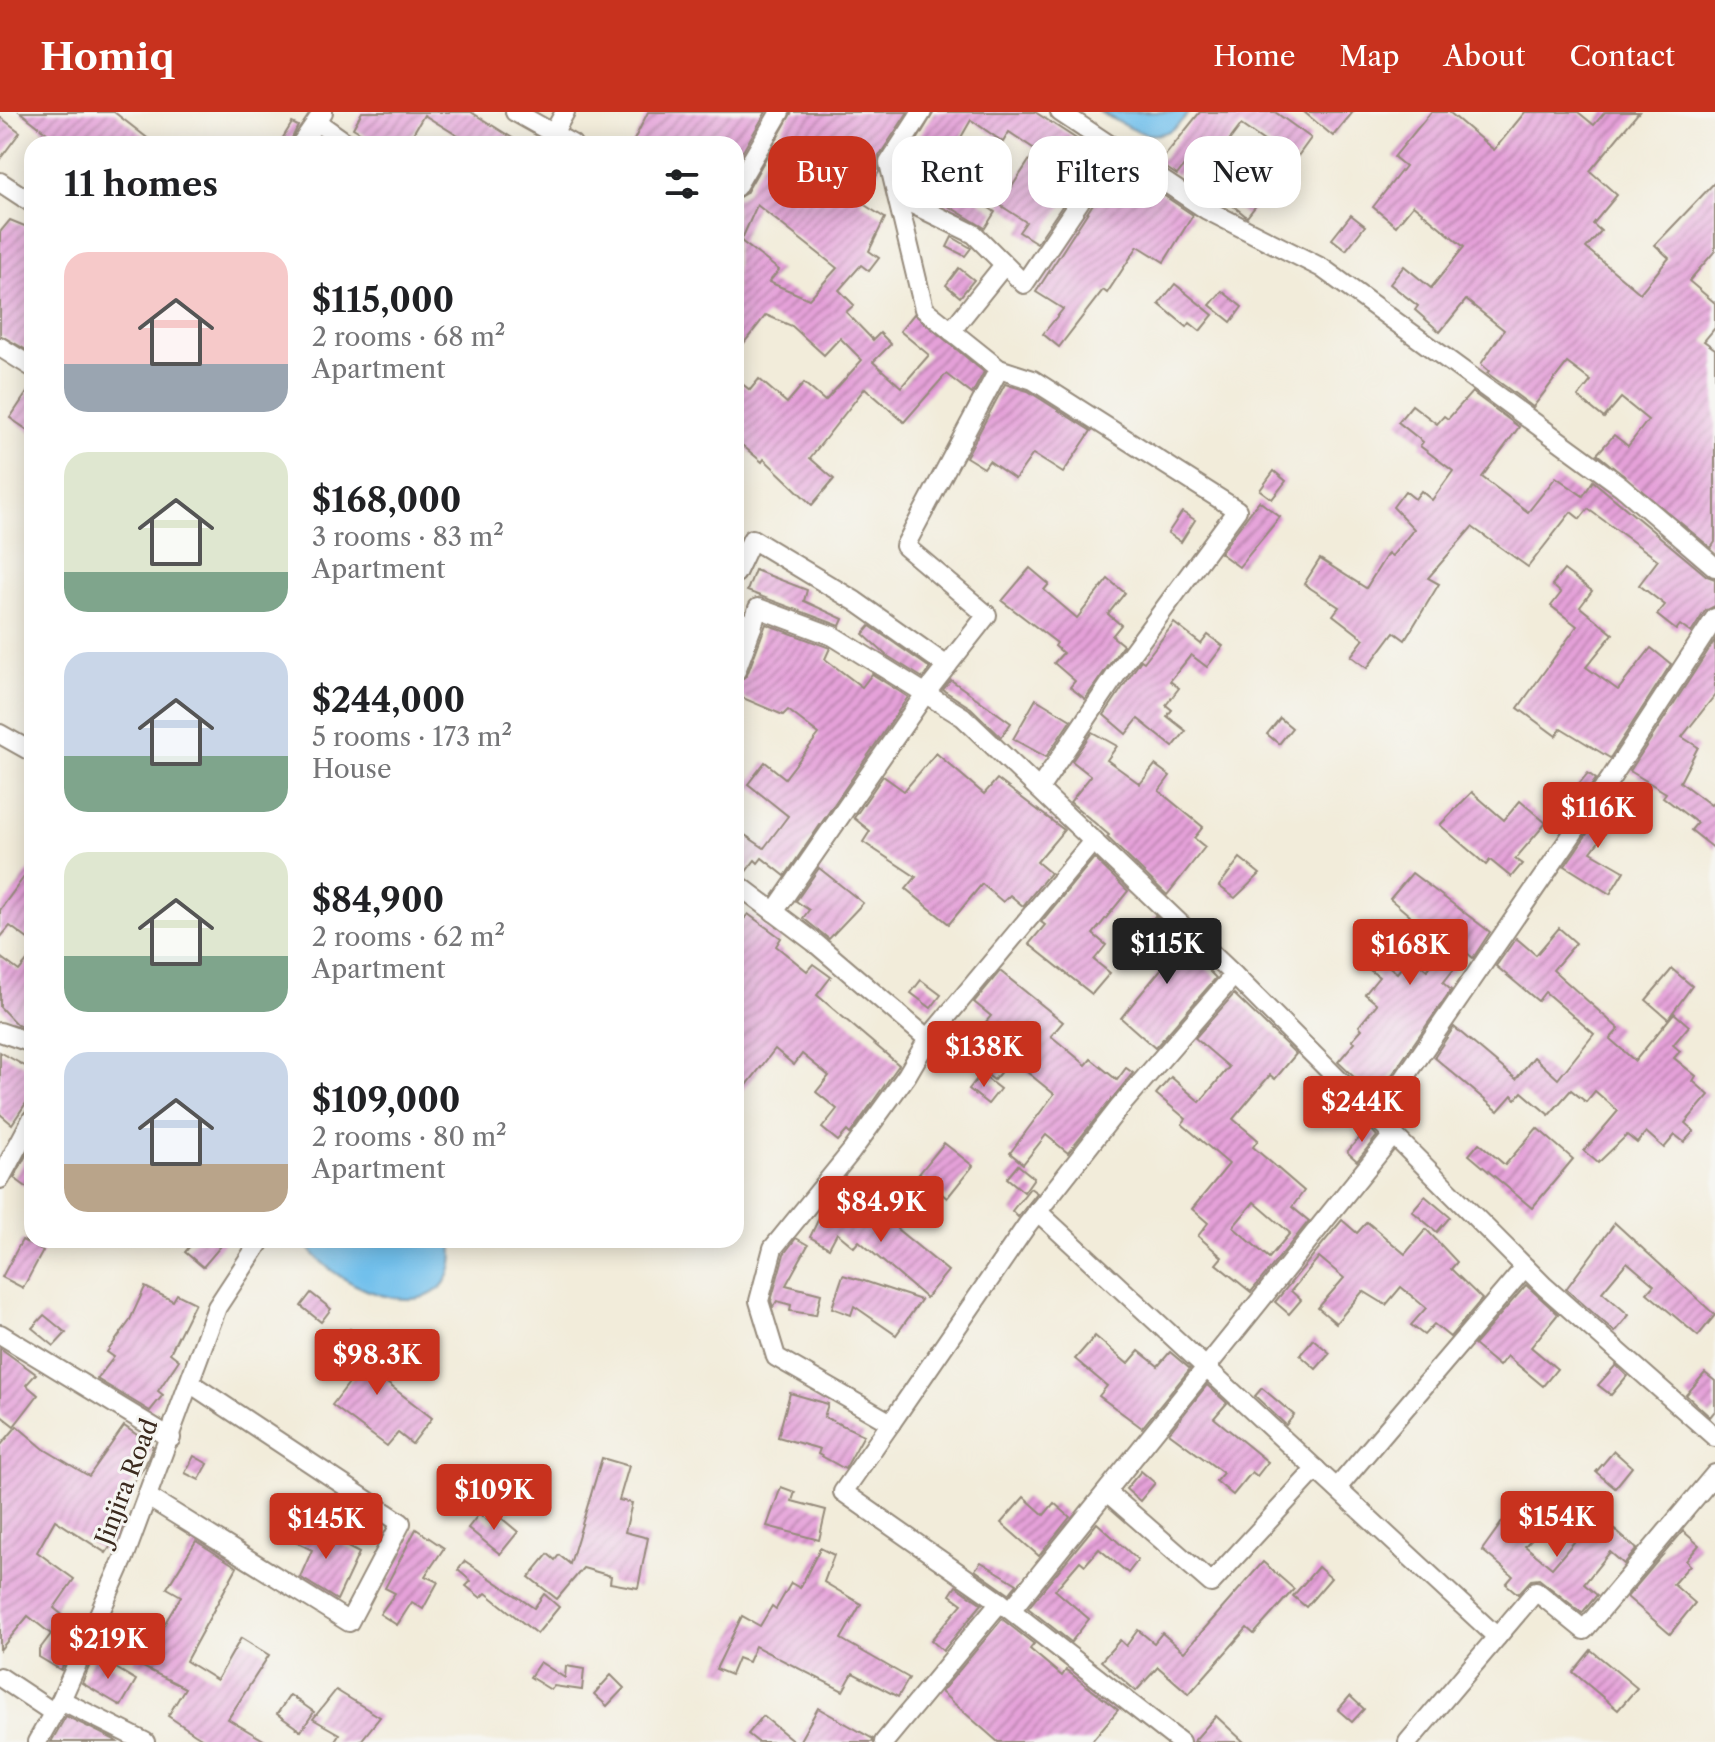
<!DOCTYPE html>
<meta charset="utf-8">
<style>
:root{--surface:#fff;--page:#f2f2f2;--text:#202124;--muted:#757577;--accent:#c8321e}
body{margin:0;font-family:"Libre Caslon Text",serif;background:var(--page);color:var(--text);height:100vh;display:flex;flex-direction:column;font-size:30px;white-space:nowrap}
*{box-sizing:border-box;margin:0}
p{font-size:26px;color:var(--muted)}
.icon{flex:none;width:44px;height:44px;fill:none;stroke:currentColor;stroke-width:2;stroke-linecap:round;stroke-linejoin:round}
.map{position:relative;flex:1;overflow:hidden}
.side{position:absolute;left:24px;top:24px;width:720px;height:1112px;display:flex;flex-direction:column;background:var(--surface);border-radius:24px;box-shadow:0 4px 20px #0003}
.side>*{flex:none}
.guide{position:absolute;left:768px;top:24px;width:760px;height:72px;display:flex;gap:16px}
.price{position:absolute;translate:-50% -68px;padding:0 18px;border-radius:8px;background:var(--accent);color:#fff;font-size:26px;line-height:52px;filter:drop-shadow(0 2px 4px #0008)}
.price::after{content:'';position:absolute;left:50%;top:48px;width:24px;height:18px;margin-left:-12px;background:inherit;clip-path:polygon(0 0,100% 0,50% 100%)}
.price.current{background:#222;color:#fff}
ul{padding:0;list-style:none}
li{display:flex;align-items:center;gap:24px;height:200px;padding:0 40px}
li span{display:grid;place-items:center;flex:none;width:224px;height:160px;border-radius:24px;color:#555}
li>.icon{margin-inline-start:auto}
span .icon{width:96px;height:96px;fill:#fffc;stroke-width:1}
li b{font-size:34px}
h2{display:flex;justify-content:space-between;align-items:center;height:96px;padding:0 40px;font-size:34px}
.tag{padding:0 28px;border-radius:24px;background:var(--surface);box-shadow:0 4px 20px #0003;font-size:28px;line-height:72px}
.tag.current{background:var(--accent);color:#fff}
header{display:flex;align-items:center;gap:48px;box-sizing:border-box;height:112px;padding:0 40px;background:var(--accent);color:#fff}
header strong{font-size:38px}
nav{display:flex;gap:44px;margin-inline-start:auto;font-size:28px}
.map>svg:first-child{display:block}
.water{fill:#71c0ec;stroke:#567585;stroke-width:2}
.building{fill:url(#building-hatch);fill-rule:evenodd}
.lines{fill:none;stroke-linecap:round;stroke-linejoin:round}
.minor-casing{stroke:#968b7c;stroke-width:22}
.minor{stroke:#fff;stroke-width:18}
.labels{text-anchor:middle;stroke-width:6;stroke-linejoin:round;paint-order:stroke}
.street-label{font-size:24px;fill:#3b2a1e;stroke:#f6f6f2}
</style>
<header>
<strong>Homiq</strong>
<nav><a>Home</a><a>Map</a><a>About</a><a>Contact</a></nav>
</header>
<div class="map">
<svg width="1715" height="1630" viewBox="0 0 1715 1630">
<defs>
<pattern id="building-hatch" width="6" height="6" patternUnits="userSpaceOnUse" patternTransform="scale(2)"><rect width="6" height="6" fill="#e5a1d9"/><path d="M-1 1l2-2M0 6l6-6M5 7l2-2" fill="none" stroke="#bb83af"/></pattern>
</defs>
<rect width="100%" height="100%" fill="#f6f6f2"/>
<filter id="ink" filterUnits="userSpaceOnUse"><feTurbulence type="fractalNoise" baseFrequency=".0125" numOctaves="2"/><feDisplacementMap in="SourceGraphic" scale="16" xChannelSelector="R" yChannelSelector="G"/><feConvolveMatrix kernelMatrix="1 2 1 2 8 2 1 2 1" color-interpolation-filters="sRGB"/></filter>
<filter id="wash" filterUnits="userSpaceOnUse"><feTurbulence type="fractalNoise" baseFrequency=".006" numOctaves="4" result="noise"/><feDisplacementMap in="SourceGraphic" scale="32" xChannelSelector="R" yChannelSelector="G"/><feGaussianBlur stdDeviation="1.8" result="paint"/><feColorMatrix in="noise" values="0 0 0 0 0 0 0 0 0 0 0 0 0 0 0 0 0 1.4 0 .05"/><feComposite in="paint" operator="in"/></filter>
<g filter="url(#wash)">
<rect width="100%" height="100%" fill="#f2ecda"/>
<g class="water">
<path d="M1099 0H1189C1160 41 1134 17 1099 0Z"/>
<path d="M304 1128H452C464 1228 333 1182 304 1128Z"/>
</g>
<g id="blocks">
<g class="building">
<path d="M20 0H114L155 32H61Z"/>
<path d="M362 0H471L522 32H471L424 3 407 32H380L353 16Z"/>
<path d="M648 0H766L736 51V32H632Z"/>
<path d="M792 0H908L879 44V60L860 90 885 106 869 139 879 146 869 159 861 153 839 178 854 193 846 200 873 228 880 221 891 232 873 250 901 275 929 243 900 219 914 202 984 260 972 282 946 262 904 310 865 276 810 346 834 367 812 393 764 347 762 350 736 328V267L750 278 759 267 787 291 804 271 825 289 862 248 840 226 824 243 792 214 766 203 736 241V87L746 81ZM757 93 837 156 809 187 769 170 779 158 741 129Z"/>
<path d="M934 0H1035L1098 41 1037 131 1019 120 1026 110 1000 93 1036 38 1009 20 1003 30 971 8 952 41 973 58 958 75 995 100 985 116 905 68 902 53Z"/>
<path d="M1200 0H1275L1311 26 1274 77 1271 74 1247 105 1184 54 1177 63 1159 51ZM1241 13 1274 36 1253 62 1222 38Z"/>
<path d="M1304 0H1353L1333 24Z"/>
<path d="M1431 0H1449L1494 38 1525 0H1578L1594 13 1605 0H1639L1590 59 1617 83 1593 112 1601 119 1586 136 1640 181 1669 146 1655 133 1715 70V139L1689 169 1715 191V216L1704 229 1715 237V430L1711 436 1597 342 1614 323 1628 334 1648 308 1621 286 1604 306 1578 285 1591 269 1567 251 1533 295 1487 261 1489 259 1481 252 1504 218 1466 188 1440 220 1415 198 1418 194 1390 172 1404 154 1431 176 1464 135 1413 93 1396 114 1373 95 1405 54 1394 45Z"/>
<path d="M0 5 20 20 0 47Z"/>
<path d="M292 11 298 14 289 32H279Z"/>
<path d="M1133 63 1193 103 1164 150 1138 134 1107 181 1103 178 1059 235 1043 222 1063 197 1036 180 1104 75 1119 85Z"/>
<path d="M1351 103 1365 114 1346 138 1332 127Z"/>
<path d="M10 108 32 117V241L0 223V120Z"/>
<path d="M952 125 971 136 965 144 947 135Z"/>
<path d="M959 156 974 168 960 185 946 173Z"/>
<path d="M1175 172 1213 203 1200 219 1190 211 1187 215 1159 192Z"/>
<path d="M1222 179 1242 195 1231 210 1210 193Z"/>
<path d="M1005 272 1028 279 1091 319 1063 361 1033 342 1015 367 989 349 984 356 966 345Z"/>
<path d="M32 273V321L10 306Z"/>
<path d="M1472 280 1519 315 1482 365 1528 400 1556 365 1583 384 1593 369 1707 464 1715 467V494L1705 499 1691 521 1680 513 1676 518 1657 503 1665 493 1639 473 1658 448 1588 397 1580 407 1571 400 1528 455 1472 415 1428 466 1439 472 1405 528 1394 520 1367 556 1351 544 1364 527 1333 503 1339 495 1304 472 1320 447 1366 476 1388 441 1392 444 1414 417 1393 395 1405 379 1415 387 1421 379 1432 388 1453 359 1420 334 1423 330 1398 310 1412 293 1437 312 1444 304 1448 307Z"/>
<path d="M1274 359 1286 369 1272 387 1260 378Z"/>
<path d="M1259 389 1280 405 1239 455 1220 441Z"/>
<path d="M1182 400 1195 408 1181 430 1168 421Z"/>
<path d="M1030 456 1049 472 1044 478 1077 506 1108 467 1125 481 1108 502 1121 513 1112 524 1123 533 1085 587 1070 575 1075 569 1054 551 1063 541 1055 534 1057 531 1002 489Z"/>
<path d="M755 458 807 478 804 489 843 507 840 514 747 479Z"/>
<path d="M1564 458 1592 479 1580 495 1613 522 1586 555 1618 578 1651 536 1671 552 1610 646 1561 616 1556 624 1518 596 1577 514 1551 494 1561 481 1552 473Z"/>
<path d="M1174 511 1201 532 1208 523 1223 534 1207 555 1191 543 1170 569 1179 576 1166 593 1172 598 1167 604 1186 619 1173 635 1138 607 1126 622 1104 603 1141 548 1144 550Z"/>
<path d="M766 512 830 536 825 547 862 575 872 562 908 585 785 764 762 746 758 751 755 748 744 762 736 759V717L764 736 788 704 748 672 765 650 785 666 819 622 788 598 783 603 736 583V571L747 563Z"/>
<path d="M870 514 930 556 923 566 886 543 863 522Z"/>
<path d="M1715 528V583L1682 625 1698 635 1680 670 1711 693 1715 688V737L1691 718 1697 711 1663 685 1666 681 1630 659Z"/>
<path d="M951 568 1011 611 1001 625 971 596 943 578Z"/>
<path d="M1036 587 1071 608 1046 645 1013 627Z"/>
<path d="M1280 606 1292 616 1279 632 1267 622Z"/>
<path d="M1092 620 1117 634 1107 648 1140 672 1155 653 1170 664 1159 679 1203 715 1194 726 1205 735 1167 783 1107 725 1109 723 1070 690 1091 664 1072 649Z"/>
<path d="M936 641 984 682 997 667 1064 718 1037 750 1050 761 1023 794 1010 783 1003 790 982 772 949 812 906 777 916 765 863 730 870 719 854 706 883 664 904 679Z"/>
<path d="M1588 661 1596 667 1579 691 1569 683Z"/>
<path d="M1472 680 1504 708 1520 689 1546 711 1515 747 1522 752 1511 765 1490 748 1486 753 1440 713Z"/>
<path d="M1615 681 1628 691 1591 740 1624 759 1610 782 1565 754Z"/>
<path d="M1094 746 1128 779 1093 822 1106 833 1094 848 1110 861 1092 882 1029 832 1045 813 1041 810Z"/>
<path d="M1240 746 1260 762 1235 786 1219 774Z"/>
<path d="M32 754V830L10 814 0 826V798Z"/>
<path d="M819 756 863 791 829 827 803 806 809 798 796 789Z"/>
<path d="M1412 761 1490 820 1473 846 1467 841 1443 871 1451 878 1376 986 1338 950 1355 930 1352 928 1362 917 1359 914 1377 892 1365 882 1379 865 1370 858 1380 847 1397 861 1411 844 1427 858 1447 835 1390 787Z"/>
<path d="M748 802 781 826 776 834 807 859 813 852 831 865 817 883 899 953 850 1022 847 1019 838 1029 822 1016 837 997 816 980 829 964 802 942 794 953 775 937 736 987V818Z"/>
<path d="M1155 804 1216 866 1155 936 1121 906 1162 856 1144 842 1153 831 1141 821Z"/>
<path d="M1559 816 1576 831 1553 858 1619 917 1610 927 1635 949 1674 901 1689 914 1673 933 1680 939 1674 946 1696 964 1693 969 1709 983 1685 1011 1694 1019 1684 1030 1675 1023 1664 1036 1646 1020 1637 1031 1627 1023 1598 1051 1584 1039 1618 999 1595 979 1586 990 1571 978 1549 1003 1522 980 1516 987 1512 983 1498 999 1434 945 1454 915 1516 967 1534 945 1558 967 1594 922 1545 880 1538 889 1496 854 1516 826 1536 843Z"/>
<path d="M32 843V918L17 913 0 895V845L19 859Z"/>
<path d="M1672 857 1692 874 1668 907 1646 888Z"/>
<path d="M1000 859 1063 910 1051 924 1086 953 1091 947 1117 968 1126 956 1133 961 1068 1041 1046 1023 1023 1052 1010 1041 1054 982 1011 947 994 968 960 941 991 904 974 890Z"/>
<path d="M921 868 941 883 931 896 911 881Z"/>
<path d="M1234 882 1296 942 1275 967 1270 963 1233 1007 1258 1028 1253 1035 1304 1079 1292 1095 1309 1109 1251 1180 1216 1152 1222 1145 1198 1124 1208 1111 1192 1097 1229 1052 1182 1012 1186 1007 1156 982 1171 965 1200 990 1229 955 1195 926ZM1254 1090 1290 1121 1269 1146 1233 1115Z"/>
<path d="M0 940 32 958V982L12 1012 0 1002Z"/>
<path d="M981 962 1000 977 988 992 969 977Z"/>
<path d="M1369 1015 1377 1024 1357 1049 1347 1040Z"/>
<path d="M1537 1016 1573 1047 1532 1096 1469 1043 1479 1031 1505 1053Z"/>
<path d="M944 1031 973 1054 947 1086 918 1063Z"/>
<path d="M32 1032V1079L14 1066Z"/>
<path d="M1018 1053 1034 1066 1024 1080 1007 1066Z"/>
<path d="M1030 1076 1037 1081 1018 1105 1012 1099Z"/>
<path d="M1425 1084 1450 1105 1437 1120 1412 1099Z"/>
<path d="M827 1089 850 1108 866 1090 882 1103 885 1100 900 1113 897 1117 948 1159 926 1186 859 1129 854 1135 837 1121 829 1136 810 1125Z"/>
<path d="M1342 1108 1357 1121 1367 1110 1405 1142 1426 1117 1457 1150 1451 1157 1482 1187 1450 1225 1434 1212 1424 1223 1411 1213 1426 1196 1401 1175 1386 1193 1363 1179 1336 1211 1318 1196 1344 1166 1319 1145 1291 1179 1301 1188 1289 1202 1275 1190Z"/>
<path d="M1615 1111 1715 1203 1698 1224 1647 1181 1654 1173 1627 1150 1602 1180 1629 1203 1615 1220 1566 1177Z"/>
<path d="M796 1126 808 1133 786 1173 821 1182 816 1203 790 1199 791 1193 777 1189 773 1195 771 1189 784 1142Z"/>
<path d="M22 1128 43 1139 23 1176 2 1165Z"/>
<path d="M195 1128H226L203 1155 185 1140Z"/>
<path d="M843 1163 864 1169 921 1188 896 1223 854 1194 851 1203 832 1196Z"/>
<path d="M1526 1173 1558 1202 1531 1235 1557 1257 1543 1274 1507 1244 1499 1254 1474 1233Z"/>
<path d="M145 1175 173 1189 177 1182 195 1191 170 1241 179 1248 158 1279 163 1283 150 1299 97 1267 114 1245 107 1240 129 1210Z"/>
<path d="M311 1181 331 1197 321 1210 301 1194Z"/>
<path d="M44 1203 66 1221 54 1234 32 1216Z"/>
<path d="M350 1217 396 1260 387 1271 432 1306 412 1332 398 1321 387 1334 332 1293 362 1254 336 1234Z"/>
<path d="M1095 1224 1128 1252 1139 1239 1158 1254 1170 1240 1190 1257 1142 1316 1099 1284 1107 1274 1075 1247Z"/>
<path d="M1313 1227 1330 1241 1316 1257 1300 1243Z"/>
<path d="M0 1236 36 1262 26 1273 38 1283 14 1314 0 1303Z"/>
<path d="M1616 1253 1627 1264 1611 1283 1598 1273Z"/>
<path d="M1705 1261 1715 1269V1299L1710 1305 1686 1283Z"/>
<path d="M1207 1273 1227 1291 1214 1306 1268 1350 1257 1364 1252 1360 1233 1383 1216 1369 1223 1361 1169 1321Z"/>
<path d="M1262 1276 1294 1303 1286 1313 1255 1284Z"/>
<path d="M790 1281 828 1292 824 1305 864 1323 845 1357 818 1342 820 1337 778 1325Z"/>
<path d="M17 1314 44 1337 89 1364 124 1314 153 1334 145 1354 107 1406 122 1417 106 1441 55 1408 37 1440 74 1467 54 1496 79 1517 61 1558 39 1545V1538L51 1522 28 1504 0 1538V1334Z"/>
<path d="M1614 1339 1632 1355 1615 1376 1596 1360Z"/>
<path d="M194 1344 208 1352 199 1368 185 1361Z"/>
<path d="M602 1346 629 1354 619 1388 632 1391 625 1420 648 1426 638 1476 610 1471 611 1464 583 1456 557 1487 529 1465 548 1442 555 1448 559 1443 570 1452Z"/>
<path d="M1141 1359 1155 1371 1140 1389 1126 1377Z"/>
<path d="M781 1375 795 1380 792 1389 826 1398 819 1428 767 1414Z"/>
<path d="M1024 1385 1044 1403 1054 1391 1070 1405 1039 1444 1001 1411Z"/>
<path d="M1510 1399 1536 1422 1525 1434 1552 1456 1597 1403 1637 1437 1624 1452 1610 1440 1584 1472 1597 1483 1582 1501 1539 1467 1531 1468 1518 1482 1506 1472 1513 1464 1482 1438Z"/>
<path d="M479 1402 492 1412 499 1404 518 1420 500 1442 468 1416Z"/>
<path d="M303 1411 359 1441 337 1488 300 1465 312 1438 294 1429Z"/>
<path d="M1097 1411 1138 1448 1128 1461 1099 1437 1085 1453 1080 1449 1055 1478 1089 1507 1071 1530 1028 1496Z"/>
<path d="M416 1417 444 1436 425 1464 438 1470 423 1497 412 1490 397 1513 380 1502 395 1481 385 1476Z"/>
<path d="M1683 1419 1699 1433 1686 1449 1690 1453 1673 1472 1695 1491 1670 1522 1627 1485Z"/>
<path d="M196 1429 237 1455 186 1549 217 1568 241 1526 269 1543 228 1607 267 1630H208L195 1622 168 1604 185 1576 133 1550 149 1522 156 1526 181 1484 167 1476Z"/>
<path d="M820 1436 834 1443 824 1470 861 1492 841 1527 909 1566 898 1585 853 1561 843 1579 755 1534 748 1550 738 1546 731 1563 716 1557 742 1504 760 1514 772 1494 776 1497 791 1471 800 1476Z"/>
<path d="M465 1449 534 1496 544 1482 559 1495 537 1522 486 1481 481 1486 466 1474 471 1469 458 1458Z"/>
<path d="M981 1450 1017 1472 1009 1482 975 1458Z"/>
<path d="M1263 1450 1294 1477 1254 1522 1247 1516 1189 1582 1158 1555 1136 1579 1101 1549 1120 1528 1126 1534 1138 1518 1154 1531 1162 1521 1184 1540Z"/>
<path d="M1318 1455 1331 1466 1306 1495 1293 1484Z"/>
<path d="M956 1474 982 1492 943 1539 931 1528 962 1492 950 1483Z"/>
<path d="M1002 1507 1034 1532 1030 1537 1062 1564 1066 1558 1118 1598 1091 1630H998L941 1580Z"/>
<path d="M1591 1538 1637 1576 1618 1598 1573 1560Z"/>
<path d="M94 1543 136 1568 121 1594 82 1571Z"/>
<path d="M540 1550 565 1566 566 1554 584 1557 582 1578 554 1574 551 1578 530 1565Z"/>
<path d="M611 1563 624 1576 607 1594 594 1582Z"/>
<path d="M336 1578 380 1605 360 1630H334L339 1622 313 1607Z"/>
<path d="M290 1583 314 1600 301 1619 277 1602Z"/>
<path d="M1350 1584 1364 1597 1352 1610 1338 1598Z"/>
<path d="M818 1596 873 1627 872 1630H799Z"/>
<path d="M66 1604 113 1627 117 1630H51Z"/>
<path d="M763 1604 795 1630H758L748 1622Z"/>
<path d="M1216 1604 1244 1630H1193Z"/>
</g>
</g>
</g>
<g filter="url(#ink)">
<use href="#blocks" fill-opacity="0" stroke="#968b7c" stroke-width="2"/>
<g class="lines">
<g class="minor-casing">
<g id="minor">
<path d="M515 0 572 32"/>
<path d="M922 0 889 51 924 197 999 257 1033 268 1237 398 1122 554 1039 677"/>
<path d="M1060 0 1207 98 1322 156 1621 374 1715 455"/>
<path d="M317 10 348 32"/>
<path d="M549 29 565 0"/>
<path d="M301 32 323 0"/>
<path d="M0 70 32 91"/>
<path d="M736 75 780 0"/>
<path d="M898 85 974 122 1024 172 1115 37"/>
<path d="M951 219 1004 153"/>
<path d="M0 235 32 255"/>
<path d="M736 461 752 427 855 489 947 554"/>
<path d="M736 507 752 515 736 559"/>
<path d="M752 515 758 496 833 524 963 605 1234 863 1544 1174 1715 1325"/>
<path d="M0 622 32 640"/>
<path d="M736 771 814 830 928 927 907 963 851 1040 773 1136 759 1189 776 1245 891 1311 843 1380 1000 1490 1180 1630"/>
<path d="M774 800 925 582 987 503 905 434 999 257"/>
<path d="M0 920 32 931"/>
<path d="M928 927 1094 728"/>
<path d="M1377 1006 1611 666 1715 506"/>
<path d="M0 1067 32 1007"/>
<path d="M1037 1099 1497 1525"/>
<path d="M0 1222 171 1326"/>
<path d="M891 1311 1027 1113 1118 997 1234 863"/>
<path d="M1337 1376 1525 1155"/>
<path d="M1107 1380 1211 1471 1316 1357"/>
<path d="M148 1385 349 1510 401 1411 190 1271"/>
<path d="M1011 1498 1394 1022"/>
<path d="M0 1565 54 1601"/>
<path d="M61 1588 145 1630"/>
<path d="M37 1630 61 1588 124 1446 217 1195 261 1128"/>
<path d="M884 1630 1000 1490"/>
<path d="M1408 1630 1536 1479 1584 1518 1715 1362"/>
</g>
</g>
<use href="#minor" class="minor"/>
</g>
</g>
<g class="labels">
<g class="street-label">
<text transform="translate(127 1370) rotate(-69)" y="8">Jinjira Road</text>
</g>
</g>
</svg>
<b class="price" style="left:1598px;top:738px">$116K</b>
<b class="price current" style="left:1167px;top:874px">$115K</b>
<b class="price" style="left:1410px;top:875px">$168K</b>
<b class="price" style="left:984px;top:977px">$138K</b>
<b class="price" style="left:1362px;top:1032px">$244K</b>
<b class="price" style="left:881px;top:1132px">$84.9K</b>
<b class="price" style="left:377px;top:1285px">$98.3K</b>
<b class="price" style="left:494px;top:1420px">$109K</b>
<b class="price" style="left:1557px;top:1447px">$154K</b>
<b class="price" style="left:326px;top:1449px">$145K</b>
<b class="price" style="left:108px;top:1569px">$219K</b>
<div class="guide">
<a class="tag current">Buy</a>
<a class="tag">Rent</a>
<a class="tag">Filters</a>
<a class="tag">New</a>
</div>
<section class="side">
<h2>11 homes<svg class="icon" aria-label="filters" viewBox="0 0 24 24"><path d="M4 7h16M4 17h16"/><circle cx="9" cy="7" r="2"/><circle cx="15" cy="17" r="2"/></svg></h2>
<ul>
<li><span style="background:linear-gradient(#f6c9c9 70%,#9aa5b1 0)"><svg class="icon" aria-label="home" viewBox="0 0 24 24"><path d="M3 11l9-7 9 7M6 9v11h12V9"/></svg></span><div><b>$115,000</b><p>2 rooms · 68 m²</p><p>Apartment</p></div></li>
<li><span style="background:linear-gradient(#dfe7d0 75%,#7fa58c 0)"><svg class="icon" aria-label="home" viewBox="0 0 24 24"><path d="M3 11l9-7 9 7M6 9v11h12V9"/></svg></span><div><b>$168,000</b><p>3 rooms · 83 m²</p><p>Apartment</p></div></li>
<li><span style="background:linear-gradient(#c9d6e8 65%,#7fa58c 0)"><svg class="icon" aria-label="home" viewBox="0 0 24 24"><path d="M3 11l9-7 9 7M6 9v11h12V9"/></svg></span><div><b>$244,000</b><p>5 rooms · 173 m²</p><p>House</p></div></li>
<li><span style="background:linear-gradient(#dfe7d0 65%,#7fa58c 0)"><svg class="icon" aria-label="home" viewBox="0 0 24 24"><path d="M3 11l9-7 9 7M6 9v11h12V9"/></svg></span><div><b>$84,900</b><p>2 rooms · 62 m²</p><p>Apartment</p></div></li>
<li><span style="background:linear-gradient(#c9d6e8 70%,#b9a48a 0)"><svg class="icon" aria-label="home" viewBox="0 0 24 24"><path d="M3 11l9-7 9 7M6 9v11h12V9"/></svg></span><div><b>$109,000</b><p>2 rooms · 80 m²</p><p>Apartment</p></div></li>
</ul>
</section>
</div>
